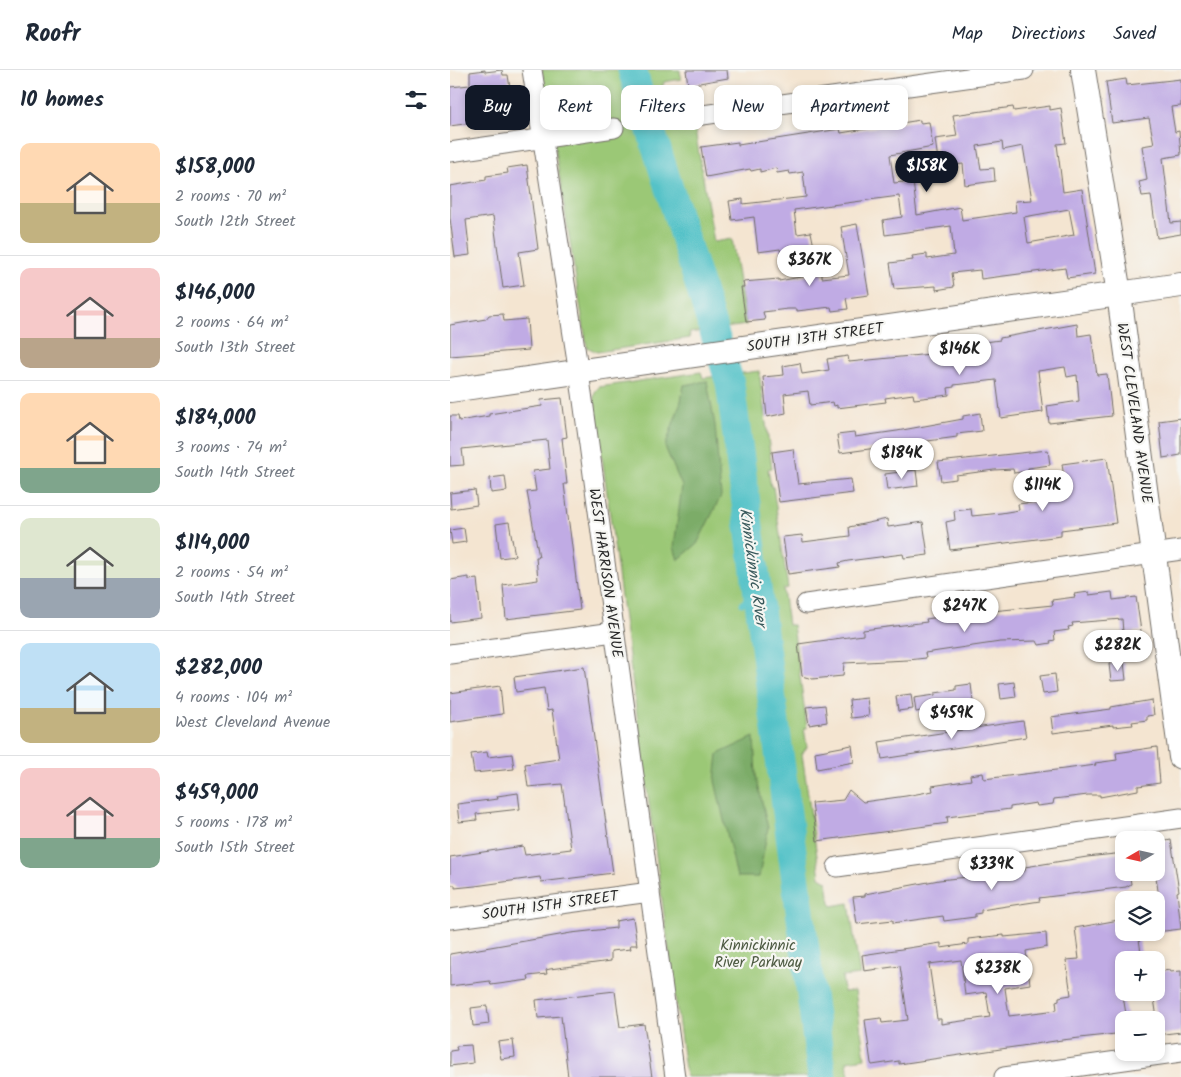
<!DOCTYPE html>
<meta charset="utf-8">
<style>
:root{--surface:#fff;--page:#f6f6f7;--text:#1f2937;--muted:#747a83;--line:#e0e1e3;--accent:#111827}
body{margin:0;font-family:Kalam,sans-serif;background:var(--page);color:var(--text);height:100vh;display:flex;flex-direction:column;font-size:19px;white-space:nowrap}
*{box-sizing:border-box;margin:0}
p{font-size:16px;color:var(--muted)}
.icon{flex:none;width:28px;height:28px;fill:none;stroke:currentColor;stroke-width:2;stroke-linecap:round;stroke-linejoin:round}
.map{position:relative;flex:1;overflow:hidden}
.details{display:flex;flex-direction:column;background:var(--surface);width:450px}
.details>*{flex:none}
.banner{position:absolute;left:15px;top:15px;width:475px;height:45px;display:flex;gap:10px}
.needle{width:32px;rotate:261deg}
.buttons{position:absolute;left:665px;top:761px;display:grid;gap:10px}
.buttons a{display:grid;place-items:center;width:50px;height:50px;border-radius:10px;background:var(--surface);box-shadow:0 2px 8px #0003;font-size:25px}
.price{position:absolute;translate:-50% -42px;padding:0 11px;border-radius:18px;background:#fff;color:#222;font-size:16px;line-height:32px;filter:drop-shadow(0 1px 2px #0008)}
.price::after{content:'';position:absolute;left:50%;top:30px;width:15px;height:11px;margin-left:-8px;background:inherit;clip-path:polygon(0 0,100% 0,50% 100%)}
.price.selected{background:var(--accent);color:#fff}
ul{padding:0;list-style:none}
li{display:flex;align-items:center;gap:15px;height:125px;padding:0 20px}
li+li{border-top:1px solid var(--line)}
li span{display:grid;place-items:center;flex:none;width:140px;height:100px;border-radius:10px;color:#555}
li>.icon{margin-inline-start:auto}
span .icon{width:60px;height:60px;fill:#fffc;stroke-width:1}
li b{font-size:21px}
h2{display:flex;justify-content:space-between;align-items:center;height:60px;padding:0 20px;font-size:21px}
.pill{padding:0 18px;border-radius:10px;background:var(--surface);box-shadow:0 2px 8px #0003;font-size:18px;line-height:45px}
.pill.selected{background:var(--accent);color:#fff}
header{display:flex;align-items:center;gap:30px;box-sizing:border-box;height:70px;padding:0 25px;background:var(--surface);border-bottom:1px solid var(--line)}
header strong{font-size:24px}
nav{display:flex;gap:28px;margin-inline-start:auto;font-size:18px}
main{display:flex;flex:1;min-height:0}
.map>svg:first-child{display:block}
.green{fill:#9bc876;stroke:#637a50}
.forest{fill:#7cac67;stroke:#546c49}
.lines{fill:none;stroke-linecap:round;stroke-linejoin:round}
.stream{stroke:#54c2c8;stroke-width:5}
.river{stroke:#54c2c8;stroke-width:29}
.building{fill:#c0abe4;fill-rule:evenodd}
.minor-casing{stroke:#716c65;stroke-width:21}
.tertiary-casing{stroke:#716c65;stroke-width:26}
.minor{stroke:#fff;stroke-width:19}
.tertiary{stroke:#fff;stroke-width:24}
.labels{text-anchor:middle;stroke-width:4.5;stroke-linejoin:round;paint-order:stroke}
.street-label{font-size:15px;fill:#2b2b2b;stroke:#f6f6f2}
.park-label{font-size:15px;fill:#4d5a42;stroke:#f6f6f2}
.water-label{font-size:16px;font-style:italic;fill:#37585a;stroke:#f6f6f2}
</style>
<header>
<strong>Roofr</strong>
<nav><a>Map</a><a>Directions</a><a>Saved</a></nav>
</header>
<main>
<section class="details">
<h2>10 homes<svg class="icon" aria-label="filters" viewBox="0 0 24 24"><path d="M4 7h16M4 17h16"/><circle cx="9" cy="7" r="2"/><circle cx="15" cy="17" r="2"/></svg></h2>
<ul>
<li><span style="background:linear-gradient(#ffd9b3 60%,#c2b280 0)"><svg class="icon" aria-label="home" viewBox="0 0 24 24"><path d="M3 11l9-7 9 7M6 9v11h12V9"/></svg></span><div><b>$158,000</b><p>2 rooms · 70 m²</p><p>South 12th Street</p></div></li>
<li><span style="background:linear-gradient(#f6c9c9 70%,#b9a48a 0)"><svg class="icon" aria-label="home" viewBox="0 0 24 24"><path d="M3 11l9-7 9 7M6 9v11h12V9"/></svg></span><div><b>$146,000</b><p>2 rooms · 64 m²</p><p>South 13th Street</p></div></li>
<li><span style="background:linear-gradient(#ffd9b3 75%,#7fa58c 0)"><svg class="icon" aria-label="home" viewBox="0 0 24 24"><path d="M3 11l9-7 9 7M6 9v11h12V9"/></svg></span><div><b>$184,000</b><p>3 rooms · 74 m²</p><p>South 14th Street</p></div></li>
<li><span style="background:linear-gradient(#dfe7d0 60%,#9aa5b1 0)"><svg class="icon" aria-label="home" viewBox="0 0 24 24"><path d="M3 11l9-7 9 7M6 9v11h12V9"/></svg></span><div><b>$114,000</b><p>2 rooms · 54 m²</p><p>South 14th Street</p></div></li>
<li><span style="background:linear-gradient(#bfe0f5 65%,#c2b280 0)"><svg class="icon" aria-label="home" viewBox="0 0 24 24"><path d="M3 11l9-7 9 7M6 9v11h12V9"/></svg></span><div><b>$282,000</b><p>4 rooms · 104 m²</p><p>West Cleveland Avenue</p></div></li>
<li><span style="background:linear-gradient(#f6c9c9 70%,#7fa58c 0)"><svg class="icon" aria-label="home" viewBox="0 0 24 24"><path d="M3 11l9-7 9 7M6 9v11h12V9"/></svg></span><div><b>$459,000</b><p>5 rooms · 178 m²</p><p>South 15th Street</p></div></li>
</ul>
</section>
<div class="map">
<svg width="731" height="1007" viewBox="0 0 731 1007">
<rect width="100%" height="100%" fill="#f6f6f2"/>
<filter id="ink" filterUnits="userSpaceOnUse"><feTurbulence type="fractalNoise" baseFrequency=".02" numOctaves="2"/><feDisplacementMap in="SourceGraphic" scale="10" xChannelSelector="R" yChannelSelector="G"/><feConvolveMatrix kernelMatrix="1 2 1 2 8 2 1 2 1" color-interpolation-filters="sRGB"/></filter>
<filter id="wash" filterUnits="userSpaceOnUse"><feTurbulence type="fractalNoise" baseFrequency=".0096" numOctaves="4" result="noise"/><feDisplacementMap in="SourceGraphic" scale="20" xChannelSelector="R" yChannelSelector="G"/><feGaussianBlur stdDeviation="1.12" result="paint"/><feColorMatrix in="noise" values="0 0 0 0 0 0 0 0 0 0 0 0 0 0 0 0 0 1.4 0 .05"/><feComposite in="paint" operator="in"/></filter>
<g filter="url(#wash)">
<rect width="100%" height="100%" fill="#f4e5d1"/>
<g class="green">
<path d="M92 0H230L231 9 214 12 212 18 226 61 245 60 264 172 282 169 296 255 239 263 240 268 147 282 137 277Z"/>
<path d="M309 301 322 398 318 399 321 417H323L338 518 333 519 338 555H343L357 658H354L357 677 352 684 370 807 377 811 380 833 382 836 399 833 410 905 392 907 394 922 405 921 415 988 397 991 399 1007H236L144 327 145 322 149 317 251 302 253 308Z"/>
</g>
<g class="forest">
<path d="M257 311 265 355 271 426 247 474 228 490 224 477 232 416 215 377 231 331 234 315Z"/>
<path d="M304 667 306 705 318 758 309 807H287L265 711 268 684Z"/>
</g>
<g class="lines">
<path class="stream" d="M292 534 307 515"/>
<path class="river" d="M182 0 280 313 372 1007"/>
</g>
<g id="blocks">
<g class="building">
<path d="M35 0V2L52 0 53 5H58L65 52 48 55 46 45 20 48 21 53 0 56V17L20 15V2Z"/>
<path d="M236 0H277L278 8 238 15Z"/>
<path d="M676 9 677 15 731 9V36L721 37 725 62 729 61 731 85 713 88 721 153 731 152V164L707 168 701 125 692 126 689 112 697 110 692 76 704 74 699 48 662 53 656 12Z"/>
<path d="M600 36V40L611 38 616 73 607 74 613 122 632 119 645 204 617 208 615 198 531 209 530 200 502 203 504 217 486 220V216L444 219 440 193 463 190 462 186 477 184V189L504 185 501 156 435 165 433 150 452 147 449 126 344 140 347 164 361 162 364 177 331 183 330 179 308 182 304 147 282 150 279 131 293 129V134L356 127 353 102 340 104 339 101 327 103 326 98 310 102V99L301 101 300 99 256 107 251 77 288 72V75L390 59 391 63 470 50V53L479 52 483 77 440 85 444 113 463 111 467 145 510 137 512 150 566 142 565 131 582 130 573 76 553 80 552 72 527 76 531 99 544 98 545 111 515 115 513 94 489 97 485 69 507 66 503 45 563 37 564 41ZM619 139 624 165 578 173 574 147Z"/>
<path d="M77 95 88 179 69 182 74 215 53 218 43 146 16 150 20 185 5 187 0 148V116L36 110V106L58 103 57 98Z"/>
<path d="M407 154 419 225 396 228 398 239 382 241 381 237 347 241V239H338L313 242 315 250 296 252 291 217H294L293 212 329 209V211L372 203V208L399 205 391 157Z"/>
<path d="M53 244 54 251 77 249 79 280 0 286V255L36 249 39 245Z"/>
<path d="M627 254 628 266 641 264 647 305 657 304 662 346 599 353 597 336 629 331 627 305 617 307 615 297 588 301 593 342 551 348 546 310 504 315V317L498 318 499 325 464 329 463 324 435 328 436 332 387 338V335L384 336 383 332 360 335 358 321 334 324 336 343 317 347 313 307 334 305 333 296 350 293 352 304 379 300 377 289 398 286 399 292 491 283V280L503 278V272L519 270 520 274 550 270V268Z"/>
<path d="M112 328 117 367 112 368 117 414H114L130 540 56 549 53 515 88 510 86 487H89L77 422 86 421 83 401 100 399 97 370 12 379 14 395 0 396V346H8L9 351 39 346V344L92 336 91 330Z"/>
<path d="M530 343 532 361 507 364V367L390 383 387 365 404 363 405 367 447 361 513 349V346Z"/>
<path d="M731 348V385L713 388 709 351Z"/>
<path d="M343 379 348 414 401 409 403 423 329 432 322 382Z"/>
<path d="M598 380 600 395 578 398V401L564 403 563 399 544 400 506 405V409L491 411 488 392Z"/>
<path d="M657 388 666 453 611 460V466L500 480 496 452 505 450 504 441 521 439 522 446 551 443 569 440 568 434 617 428 612 394Z"/>
<path d="M466 400 468 416 437 420 435 404Z"/>
<path d="M55 406 57 421 41 423 40 408Z"/>
<path d="M25 420 27 435 1 439 0 423Z"/>
<path d="M437 449 438 457 473 452 478 485 454 488 453 484 445 485 398 491 389 493 390 497 338 504 333 467 352 465 353 472 400 466 399 457Z"/>
<path d="M59 452 65 486 50 488 46 454Z"/>
<path d="M14 458 16 472 2 474 0 460Z"/>
<path d="M19 507V510L27 509 31 548 0 552V510Z"/>
<path d="M639 522V525L662 522 663 530 686 527 691 561 673 563 672 549 622 553 623 556 618 557 619 560 604 562 605 570 600 571 601 573 589 575 587 571 550 572 475 583 476 588 458 590 394 593 393 606 362 609 352 606 348 574 413 565V560L477 552 476 549 497 546V544L511 542 512 544 603 535 602 530 625 527 624 524Z"/>
<path d="M674 592 676 610 661 611 659 594Z"/>
<path d="M134 597 163 803 91 812 90 807 25 816 5 818V815H0V787L73 776 75 785 121 779 112 714 78 717 75 694 109 689 102 640 97 641 94 618 66 622 64 607Z"/>
<path d="M605 604 607 622 593 624 590 606Z"/>
<path d="M564 612 566 627 551 629 549 614Z"/>
<path d="M521 614 523 631 466 642 464 628 485 625V623L506 620V616Z"/>
<path d="M50 616 53 644 0 652V623Z"/>
<path d="M461 624 463 639 448 641 446 626Z"/>
<path d="M417 628 419 646 401 648 399 630Z"/>
<path d="M702 630 704 645 697 646V650L682 652 683 655 663 657V655L603 663 601 647 661 639V637Z"/>
<path d="M375 635 377 652 359 655 356 637Z"/>
<path d="M573 651 576 667 432 689 429 672Z"/>
<path d="M402 675 404 692 367 699 365 682Z"/>
<path d="M707 677 710 713 688 716V720L650 727V725H638L604 729 603 734 587 736 586 733 560 737V739L545 741 497 747 498 753 367 771 362 733 393 730 399 720 413 732 456 726 483 721 482 716 521 710 520 705 533 703 534 709 646 695 645 693 667 690 666 683Z"/>
<path d="M37 682 38 687 62 684 64 699 24 703 21 684Z"/>
<path d="M68 723 70 739 26 744 27 750 9 752 7 734 48 729 47 726Z"/>
<path d="M721 770 729 821 727 822 731 859 706 862V847H712L706 807V773Z"/>
<path d="M674 783V802H679L681 814 676 817 589 828 590 831 531 840V843L525 844V847L494 851 493 846 443 853V850L407 854 403 827 415 826V824L489 810 575 801V797L637 787Z"/>
<path d="M183 848 187 875H180L181 879 161 881V891L100 899 96 900 97 904 78 906 79 910 41 915 40 911 0 916V884L121 863 166 858V851Z"/>
<path d="M674 849V862H688L692 890H667L677 950H674V963L612 970 449 994V991L422 995 421 993 415 950 431 948 432 953 458 950 450 896 414 901 412 885 491 873V878L518 874V869L554 865V867L596 863 597 877 576 881 580 914 555 918 559 946 607 940 606 931 609 930V927L621 925 616 890 629 889 625 858ZM511 890 515 925 536 922 540 947 491 954V949H487L479 894Z"/>
<path d="M720 900V902L731 901V962L706 965 707 948 703 922H706V902Z"/>
<path d="M165 921 170 957 194 954 202 1007H118L111 946 88 948 86 930Z"/>
<path d="M37 936 39 954 23 956 21 938Z"/>
<path d="M63 970 65 987 51 989 48 972Z"/>
<path d="M21 975 23 993 0 996V981L7 980 6 976Z"/>
</g>
</g>
</g>
<g filter="url(#ink)">
<use href="#blocks" fill-opacity="0" stroke="#716c65" stroke-width="1"/>
<g class="lines">
<g class="minor-casing">
<g id="minor">
<path d="M82 0 132 323 225 1007"/>
<path d="M231 48 574 0"/>
<path d="M0 82 164 58"/>
<path d="M356 534 731 480"/>
<path d="M0 584 164 562"/>
<path d="M387 797 731 748"/>
<path d="M0 849 200 822"/>
<path d="M554 1007 731 982"/>
</g>
</g>
<g class="tertiary-casing">
<g id="tertiary">
<path d="M633 0 669 224 731 687"/>
<path d="M0 320 731 215"/>
</g>
</g>
<use href="#minor" class="minor"/>
<use href="#tertiary" class="tertiary"/>
</g>
</g>
<g class="labels">
<g class="street-label">
<text transform="translate(365 267) rotate(-8)" y="5">SOUTH 13TH STREET</text>
<text transform="translate(685 343) rotate(82)" y="5">WEST CLEVELAND AVENUE</text>
<text transform="translate(156 503) rotate(82)" y="5">WEST HARRISON AVENUE</text>
<text transform="translate(100 835) rotate(-8)" y="5">SOUTH 15TH STREET</text>
</g>
<g class="park-label">
<text x="308" y="880">Kinnickinnic<tspan x="308" dy="17">River Parkway</tspan></text>
</g>
<g class="water-label">
<text transform="translate(304 497) rotate(82)" y="6">Kinnickinnic River</text>
</g>
</g>
</svg>
<div class="buttons">
<a><svg class="needle" viewBox="-14 -14 28 28"><path d="M0-13l5 13h-10z" fill="#e53935"/><path d="M0 13l5-13h-10z" fill="#747a83"/></svg></a>
<a><svg class="icon" aria-label="layers" viewBox="0 0 24 24"><path d="M12 4l9 5-9 5-9-5zM3 14l9 5 9-5"/></svg></a>
<a>+</a>
<a>−</a>
</div>
<b class="price selected" style="left:477px;top:123px">$158K</b>
<b class="price" style="left:360px;top:217px">$367K</b>
<b class="price" style="left:510px;top:306px">$146K</b>
<b class="price" style="left:452px;top:410px">$184K</b>
<b class="price" style="left:593px;top:442px">$114K</b>
<b class="price" style="left:515px;top:563px">$247K</b>
<b class="price" style="left:668px;top:602px">$282K</b>
<b class="price" style="left:502px;top:670px">$459K</b>
<b class="price" style="left:542px;top:821px">$339K</b>
<b class="price" style="left:548px;top:925px">$238K</b>
<div class="banner">
<a class="pill selected">Buy</a>
<a class="pill">Rent</a>
<a class="pill">Filters</a>
<a class="pill">New</a>
<a class="pill">Apartment</a>
</div>
</div>
</main>
